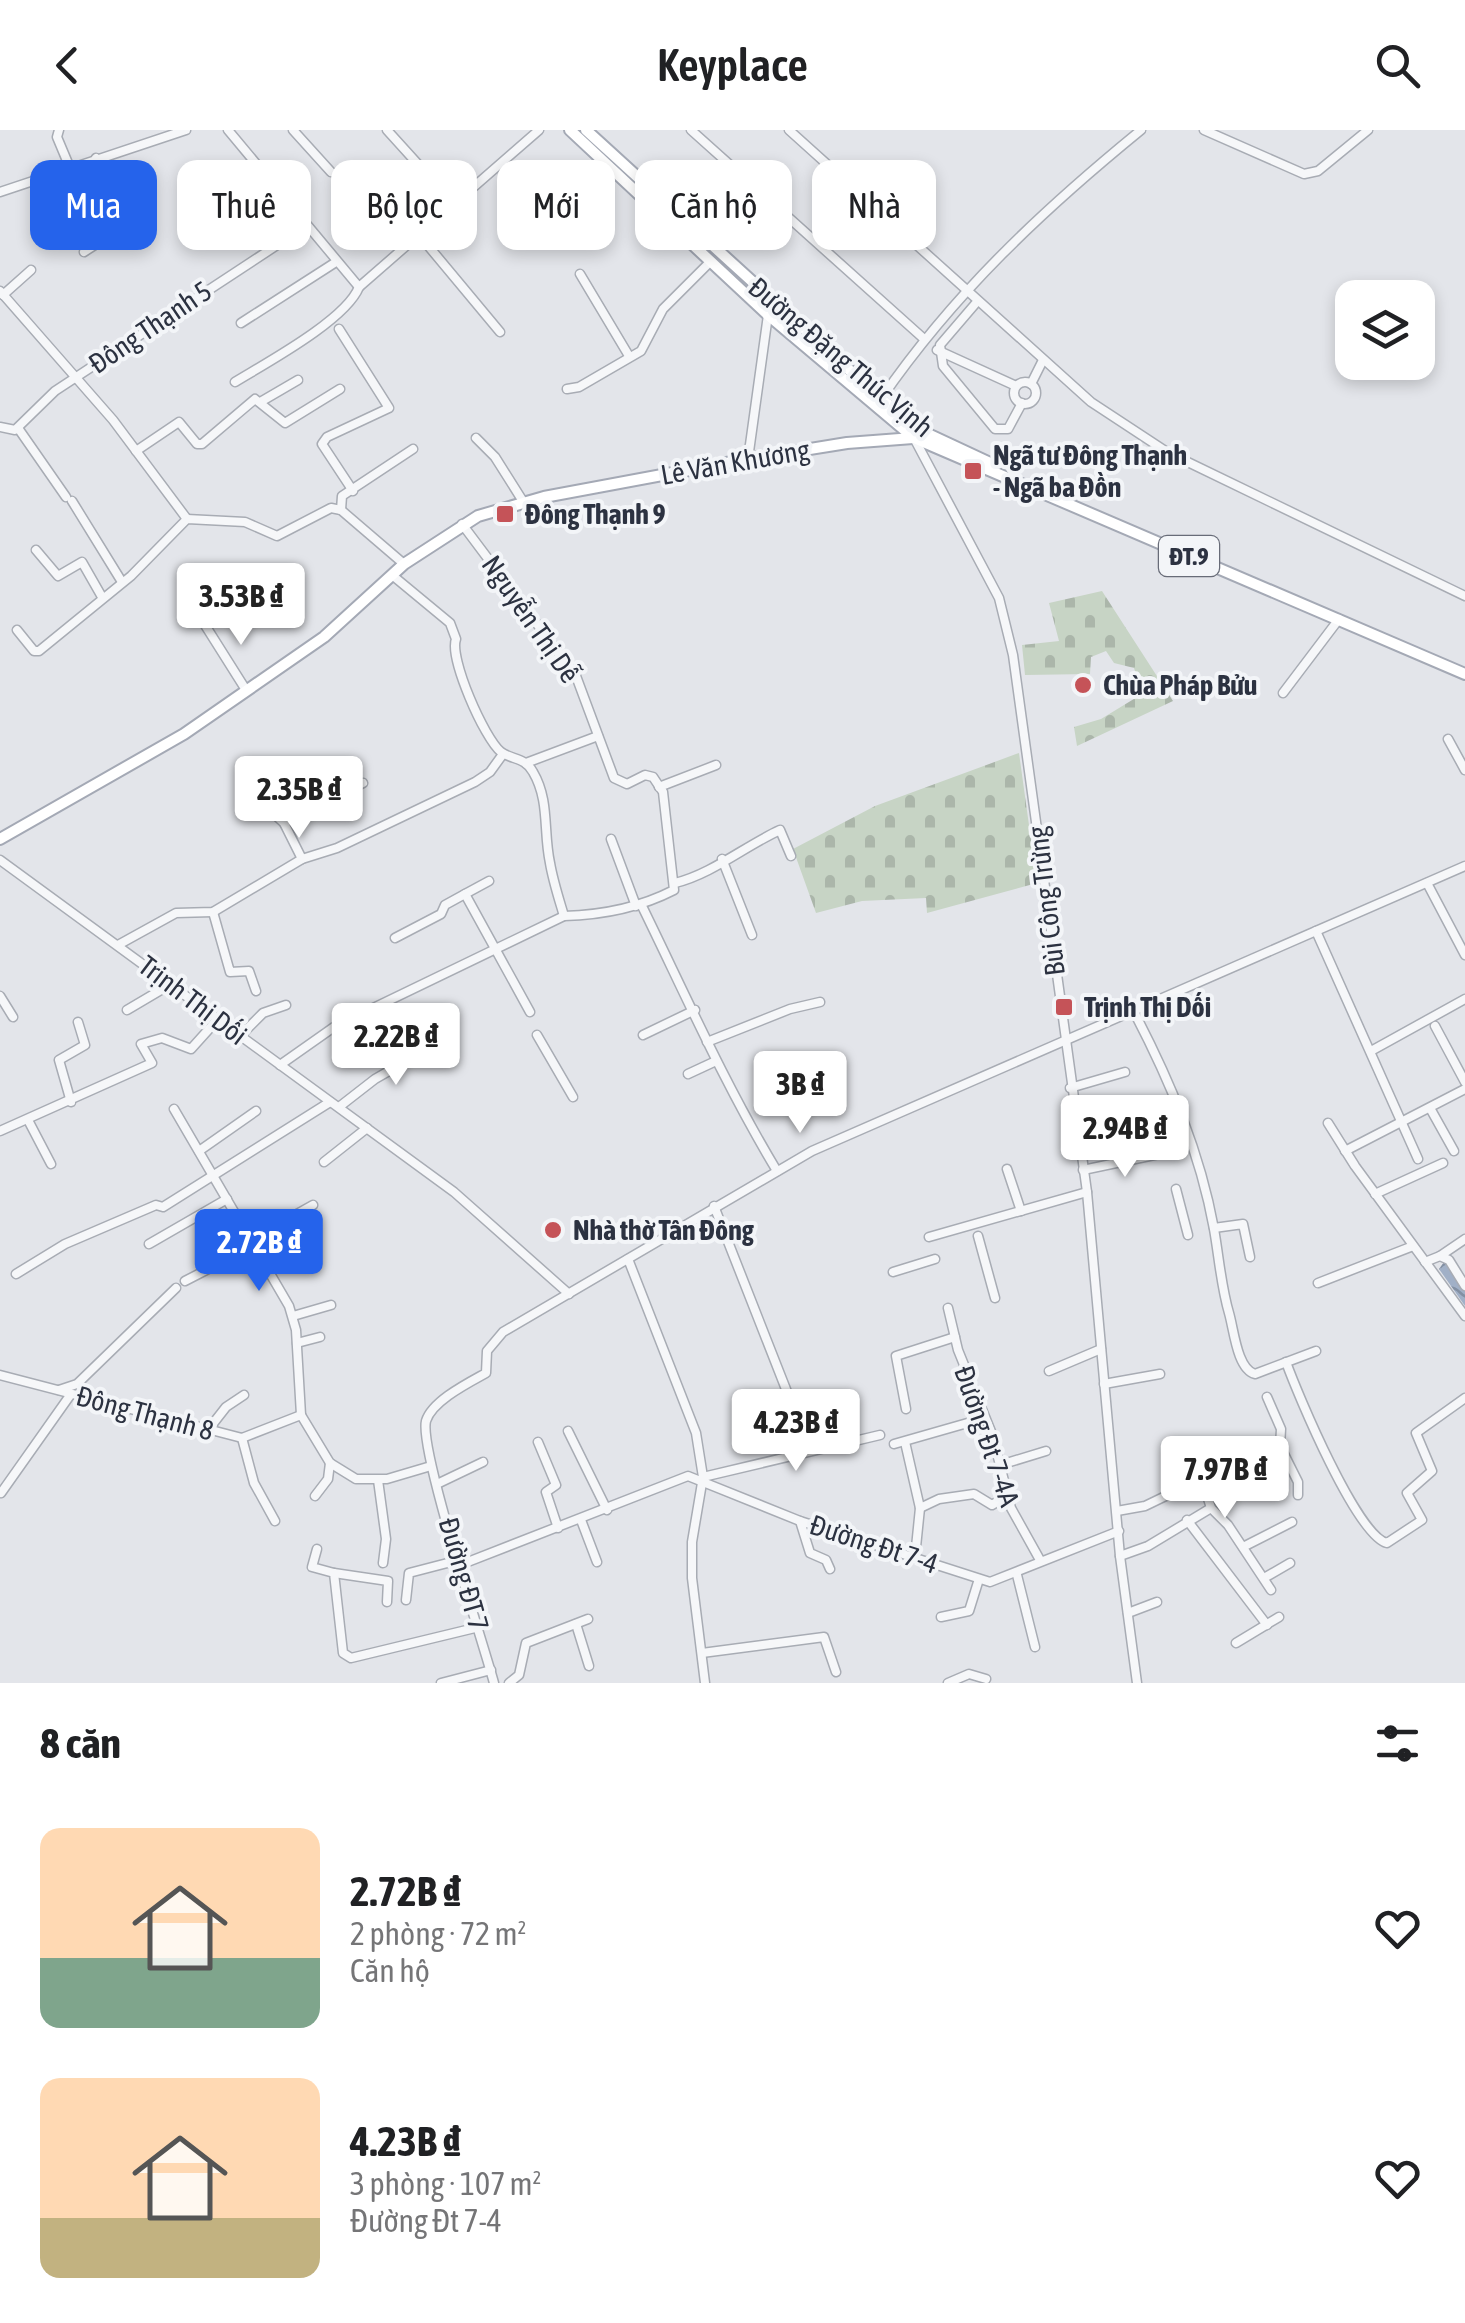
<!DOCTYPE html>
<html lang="vi">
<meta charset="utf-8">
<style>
:root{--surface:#fff;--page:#f6f6f6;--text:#202124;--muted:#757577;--accent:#2563eb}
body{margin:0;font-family:"Asap Condensed",sans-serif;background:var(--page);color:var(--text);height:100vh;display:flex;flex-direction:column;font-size:38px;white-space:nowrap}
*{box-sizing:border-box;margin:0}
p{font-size:32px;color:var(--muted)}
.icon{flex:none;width:55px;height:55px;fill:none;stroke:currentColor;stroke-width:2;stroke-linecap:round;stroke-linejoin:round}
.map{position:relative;height:1553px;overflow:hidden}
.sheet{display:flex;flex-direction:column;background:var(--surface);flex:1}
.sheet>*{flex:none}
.top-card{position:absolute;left:30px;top:30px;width:1405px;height:90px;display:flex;gap:20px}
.tools{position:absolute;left:1335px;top:150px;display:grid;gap:20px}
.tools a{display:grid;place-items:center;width:100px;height:100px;border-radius:20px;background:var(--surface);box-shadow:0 5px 15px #0003;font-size:50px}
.price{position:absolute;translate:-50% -85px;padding:0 22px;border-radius:10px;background:#fff;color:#222;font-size:32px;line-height:65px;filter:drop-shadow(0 2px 5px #0008)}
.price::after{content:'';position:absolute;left:50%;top:60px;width:30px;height:22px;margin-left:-15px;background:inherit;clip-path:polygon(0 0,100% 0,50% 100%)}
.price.current{background:var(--accent);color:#fff}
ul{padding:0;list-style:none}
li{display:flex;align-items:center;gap:30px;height:250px;padding:0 40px}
li span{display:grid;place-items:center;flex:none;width:280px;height:200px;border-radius:20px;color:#555}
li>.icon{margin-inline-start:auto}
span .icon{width:120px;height:120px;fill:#fffc;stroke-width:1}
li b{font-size:42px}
h2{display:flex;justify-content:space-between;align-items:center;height:120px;padding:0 40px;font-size:42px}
.tag{padding:0 35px;border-radius:20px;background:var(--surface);box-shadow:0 5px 15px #0003;font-size:35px;line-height:90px}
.tag.current{background:var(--accent);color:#fff}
header{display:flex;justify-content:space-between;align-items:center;height:130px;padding:0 40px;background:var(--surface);font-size:45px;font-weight:600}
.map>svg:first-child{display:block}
.cemetery{fill:url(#cemetery-stones)}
.water{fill:url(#water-waves)}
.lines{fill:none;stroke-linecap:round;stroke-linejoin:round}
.minor-casing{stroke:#a8acb4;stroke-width:11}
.major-casing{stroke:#a4a9b5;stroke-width:14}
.minor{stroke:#f6f7f9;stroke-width:8}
.major{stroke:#fff;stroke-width:10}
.poi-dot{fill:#c55358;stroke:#f3f5f8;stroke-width:4}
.labels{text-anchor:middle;stroke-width:8;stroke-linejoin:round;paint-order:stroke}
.shield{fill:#f3f5f8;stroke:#686c78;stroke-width:2.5}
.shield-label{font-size:25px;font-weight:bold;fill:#2c3241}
.street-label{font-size:28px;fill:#2c3241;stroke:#f3f5f8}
.poi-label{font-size:28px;font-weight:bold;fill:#2c3241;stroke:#f3f5f8;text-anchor:start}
</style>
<header><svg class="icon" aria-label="back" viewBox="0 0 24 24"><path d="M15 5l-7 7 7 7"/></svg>Keyplace<svg class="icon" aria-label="search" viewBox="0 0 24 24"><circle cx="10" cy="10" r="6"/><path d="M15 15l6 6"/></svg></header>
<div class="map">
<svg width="1465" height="1553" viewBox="0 0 1465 1553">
<defs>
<pattern id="cemetery-stones" width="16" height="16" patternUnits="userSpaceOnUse" patternTransform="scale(2.5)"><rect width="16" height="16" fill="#c7d4c5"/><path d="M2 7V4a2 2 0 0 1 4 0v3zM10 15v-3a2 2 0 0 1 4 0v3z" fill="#abb6aa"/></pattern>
<pattern id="water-waves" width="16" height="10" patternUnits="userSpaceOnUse" patternTransform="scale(2.5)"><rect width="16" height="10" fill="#a1b0c7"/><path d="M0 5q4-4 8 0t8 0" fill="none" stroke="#8390a3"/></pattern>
</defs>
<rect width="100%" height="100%" fill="#e3e5ea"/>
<g class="cemetery">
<path d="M1102 461 1173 571 1077 616 1074 597 1101 589 1142 564 1134 538 1114 533 1106 521 1091 527 1090 544 1025 545 1022 515 1059 511 1049 473Z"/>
<path d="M1019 623 1037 753 927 783 926 768 862 771 816 783 793 719 875 676Z"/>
</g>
<path class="water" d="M1444 1132 1465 1160V1176L1439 1139Z"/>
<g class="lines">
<g class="minor-casing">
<g id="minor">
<path d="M59 0 57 7 70 38"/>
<path d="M228 0 359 157 539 0"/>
<path d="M293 0 331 42"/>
<path d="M387 0 454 74"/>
<path d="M691 0 923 208"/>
<path d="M789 0 1091 272 1167 322 1465 466"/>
<path d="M1204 0 1304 44 1318 41 1368 0"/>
<path d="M96 28 142 100"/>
<path d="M42 49 64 93 116 65"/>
<path d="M0 62 186 0"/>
<path d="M691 97 742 42"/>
<path d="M420 106 500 202"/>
<path d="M84 122 112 104 91 78"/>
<path d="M580 144 629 226"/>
<path d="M0 161 113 290 187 389"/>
<path d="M3 165 31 140"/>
<path d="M976 173 940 215 943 236 995 299H1008L1022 273"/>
<path d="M241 193 336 132"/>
<path d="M339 199 389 278 327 307 322 314 353 361"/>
<path d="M937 220 1016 256"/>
<path d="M235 252C266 233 346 190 359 157"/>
<circle cx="1025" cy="263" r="11"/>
<path d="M1031 254 1043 230"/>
<path d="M567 259 579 257 641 221 663 179 711 131"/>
<path d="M881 269C954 163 1043 80 1141 0"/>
<path d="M262 271 298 250"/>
<path d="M0 297 15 300 55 261 306 96"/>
<path d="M18 298 66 367"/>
<path d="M476 308 495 327 524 373"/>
<path d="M914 308 999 468 1013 525 1087 1062 1120 1426 1137 1553"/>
<path d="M136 321 179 292 197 314H202L255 269 285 293 340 259"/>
<path d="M748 329 768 185"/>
<path d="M72 371 122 452"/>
<path d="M341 380 342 366 413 319"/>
<path d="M36 420 58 446 82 432 102 467"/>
<path d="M392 445 450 493 456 509C449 528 484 608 501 622 512 630 525 627 533 642 550 671 543 701 550 733 553 751 559 769 564 786"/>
<path d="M205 495 246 560"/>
<path d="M17 500 34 521H39L131 446 187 389 245 392 277 406 331 378 341 380 404 434"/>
<path d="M1283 563 1339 489"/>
<path d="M1448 609 1465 640"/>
<path d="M526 633 598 606"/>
<path d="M285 646 296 666 272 682 284 693 302 729"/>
<path d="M659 657 716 635"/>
<path d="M254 662 272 682"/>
<path d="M284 693 363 653"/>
<path d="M611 709 636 776"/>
<path d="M722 729 752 805"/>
<path d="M0 730 454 1062 569 1164"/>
<path d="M675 753C712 744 745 716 780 700L791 726"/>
<path d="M1427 753 1465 825"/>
<path d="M465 764 489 751"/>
<path d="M641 774C685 864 725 955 777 1041"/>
<path d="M213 782 230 842 249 841 256 861"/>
<path d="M1316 801 1418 1029"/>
<path d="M395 808 441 784 445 775 465 764 530 882"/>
<path d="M118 815 176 783 213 782 302 729 337 718 475 652 490 642 503 624"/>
<path d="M0 866 13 887"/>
<path d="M127 880 171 854"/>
<path d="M1134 882C1170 951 1200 1022 1214 1099 1219 1127 1221 1156 1229 1183 1234 1200 1237 1239 1255 1244L1316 1221"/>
<path d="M1435 896 1465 952"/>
<path d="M537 905 573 967"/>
<path d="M643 905 695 880"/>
<path d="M240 906 263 883 286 875"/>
<path d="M707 912 790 879 820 872"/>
<path d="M1371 921 1465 869"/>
<path d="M280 935 334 897 564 786C603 785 639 778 674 760L663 662 653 647 645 645 627 654 614 648 576 546 462 394"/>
<path d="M688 944 716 931"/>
<path d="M1070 958 1125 942"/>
<path d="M71 972 59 930 85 915 78 892"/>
<path d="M339 977 375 949 436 914"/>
<path d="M1430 978 1454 1021"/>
<path d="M174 979 289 1176 296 1200 301 1285"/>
<path d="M28 990 51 1034"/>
<path d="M1328 993 1355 1036 1465 1186"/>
<path d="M0 1001 152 933 141 914 162 908 191 919 218 889"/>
<path d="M199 1021 256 981"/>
<path d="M1345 1021 1465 959"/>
<path d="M324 1032 367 998"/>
<path d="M1007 1039 1021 1081"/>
<path d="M1083 1040 1159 1024"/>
<path d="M1176 1059 1188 1105"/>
<path d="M1375 1064 1443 1033"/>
<path d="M714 1076 791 1272"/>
<path d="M1214 1098 1243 1094 1250 1127"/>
<path d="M978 1106 995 1168"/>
<path d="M929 1107 1087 1062"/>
<path d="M149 1114 227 1069"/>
<path d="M1440 1126 1465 1109"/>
<path d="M628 1129 696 1303 703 1347 692 1412V1448L705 1553"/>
<path d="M1425 1132 1440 1126 1449 1130 1465 1156"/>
<path d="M893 1142 935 1129"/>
<path d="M16 1144 65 1114 156 1075 163 1077 330 972"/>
<path d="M185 1151 253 1116 256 1107 313 1075"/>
<path d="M1318 1153 1413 1116"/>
<path d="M948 1178 958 1220 992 1304 1011 1378 1040 1430"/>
<path d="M293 1186 331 1175"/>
<path d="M297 1213 320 1207"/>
<path d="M1286 1232C1298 1265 1357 1406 1387 1413L1422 1390 1407 1363 1432 1341 1416 1303 1465 1268"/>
<path d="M1049 1241 1101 1219"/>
<path d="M0 1245 242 1308 301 1285 330 1333 356 1349H387L431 1336"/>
<path d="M1104 1254 1160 1244"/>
<path d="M59 1260 77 1254 176 1158"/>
<path d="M1267 1267 1281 1299 1280 1316"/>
<path d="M906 1279 896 1226 955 1207"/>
<path d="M208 1300 226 1277 244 1265"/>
<path d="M568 1301 607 1380"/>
<path d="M242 1308 254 1353 275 1391"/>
<path d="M538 1312 556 1355 546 1362 558 1398"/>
<path d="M905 1312 920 1378 915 1427"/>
<path d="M894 1314 985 1288"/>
<path d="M1000 1335 1046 1321"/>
<path d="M703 1347 880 1305"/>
<path d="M378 1350 386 1409 383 1433"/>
<path d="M437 1354 483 1332"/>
<path d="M1 1363 71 1264"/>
<path d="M315 1366 328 1349 330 1333"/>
<path d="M920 1378 939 1369 974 1364 992 1375 1000 1370 1009 1372"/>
<path d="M1211 1378 1228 1395 1271 1460"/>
<path d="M1117 1381 1145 1376 1205 1347"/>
<path d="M581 1390 597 1432"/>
<path d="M1187 1390 1267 1495"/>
<path d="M800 1391 810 1423 826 1430 830 1439"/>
<path d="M1243 1417 1292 1392"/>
<path d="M317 1419 312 1437 334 1443 343 1523 351 1528 479 1497"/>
<path d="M1120 1426 1148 1416 1211 1378 1203 1353 1206 1347 1280 1316 1298 1352V1365"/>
<path d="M460 1435 688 1346 800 1391 990 1452 1119 1401"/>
<path d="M334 1443 388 1451 387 1472"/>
<path d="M1017 1445 1035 1517"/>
<path d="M1264 1448 1290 1433"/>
<path d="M406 1470 409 1443 459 1430"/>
<path d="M1128 1483 1157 1472"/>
<path d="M941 1487 969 1481 979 1449"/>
<path d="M576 1494 589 1536"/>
<path d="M1236 1513 1279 1487"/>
<path d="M702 1523 824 1507 836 1542"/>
<path d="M441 1553 491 1540"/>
<path d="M494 1553C483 1512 419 1319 426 1291 432 1271 468 1253 486 1243L487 1221 503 1202 812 1021 1465 736"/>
<path d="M509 1553 519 1545 526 1513 588 1489"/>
<path d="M948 1553 969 1544 986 1549"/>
</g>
</g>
<g class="major-casing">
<g id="major">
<path d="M570 0 768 185 914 308 1465 544"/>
<path d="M586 0 881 269 928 304 988 332"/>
<path d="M0 709 184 604 324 507 404 434 478 386 544 367 748 329 847 313 913 308"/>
</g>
</g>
<use href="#minor" class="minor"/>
<use href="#major" class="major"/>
</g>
<g class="poi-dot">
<rect x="963" y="331" width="20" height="20" rx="5"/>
<rect x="495" y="374" width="20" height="20" rx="5"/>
<circle cx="1083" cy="555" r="10"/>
<rect x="1054" y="867" width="20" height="20" rx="5"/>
<circle cx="553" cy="1100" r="10"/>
</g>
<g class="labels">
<rect class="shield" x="1159" y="406" width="60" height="40" rx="8"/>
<g class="shield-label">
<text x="1189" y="435">ĐT.9</text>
</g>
<g class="street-label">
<text transform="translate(150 197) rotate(-34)" y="10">Đông Thạnh 5</text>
<text transform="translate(841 227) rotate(40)" y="10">Đường Đặng Thúc Vịnh</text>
<text transform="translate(735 332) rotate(-10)" y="10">Lê Văn Khương</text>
<text transform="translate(531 489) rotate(55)" y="10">Nguyễn Thị Dễ</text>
<text transform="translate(1046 771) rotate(-97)" y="10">Bùi Công Trừng</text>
<text transform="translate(193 870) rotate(37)" y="10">Trịnh Thị Dối</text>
<text transform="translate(145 1283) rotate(15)" y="10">Đông Thạnh 8</text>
<text transform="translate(987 1306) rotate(71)" y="10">Đường Đt 7-4A</text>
<text transform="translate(874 1414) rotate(18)" y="10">Đường Đt 7-4</text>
<text transform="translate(464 1444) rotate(74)" y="10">Đường ĐT 7</text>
</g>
<g class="poi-label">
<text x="993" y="335">Ngã tư Đông Thạnh<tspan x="993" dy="32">- Ngã ba Đồn</tspan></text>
<text x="525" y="394">Đông Thạnh 9</text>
<text x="1103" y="565">Chùa Pháp Bửu</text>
<text x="1084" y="887">Trịnh Thị Dối</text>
<text x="573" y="1110">Nhà thờ Tân Đông</text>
</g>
</g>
</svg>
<div class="tools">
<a><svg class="icon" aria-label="layers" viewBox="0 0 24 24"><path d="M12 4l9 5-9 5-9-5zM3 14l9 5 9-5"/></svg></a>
</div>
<b class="price" style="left:241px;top:518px">3.53B ₫</b>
<b class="price" style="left:299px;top:711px">2.35B ₫</b>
<b class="price" style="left:396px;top:958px">2.22B ₫</b>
<b class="price" style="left:800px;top:1006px">3B ₫</b>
<b class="price" style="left:1125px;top:1050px">2.94B ₫</b>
<b class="price current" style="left:259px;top:1164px">2.72B ₫</b>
<b class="price" style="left:796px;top:1344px">4.23B ₫</b>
<b class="price" style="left:1225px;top:1391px">7.97B ₫</b>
<div class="top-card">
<a class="tag current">Mua</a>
<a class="tag">Thuê</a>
<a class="tag">Bộ lọc</a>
<a class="tag">Mới</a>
<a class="tag">Căn hộ</a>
<a class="tag">Nhà</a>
</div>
</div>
<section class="sheet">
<h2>8 căn<svg class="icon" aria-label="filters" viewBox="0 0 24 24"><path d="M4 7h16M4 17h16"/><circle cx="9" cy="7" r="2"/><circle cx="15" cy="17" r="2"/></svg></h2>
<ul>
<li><span style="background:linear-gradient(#ffd9b3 65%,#7fa58c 0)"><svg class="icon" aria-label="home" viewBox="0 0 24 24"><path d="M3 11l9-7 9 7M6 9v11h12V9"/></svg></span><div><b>2.72B ₫</b><p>2 phòng · 72 m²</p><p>Căn hộ</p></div><svg class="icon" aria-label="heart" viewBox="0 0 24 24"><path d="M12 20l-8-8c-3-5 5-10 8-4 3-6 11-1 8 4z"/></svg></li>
<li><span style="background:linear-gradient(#ffd9b3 70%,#c2b280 0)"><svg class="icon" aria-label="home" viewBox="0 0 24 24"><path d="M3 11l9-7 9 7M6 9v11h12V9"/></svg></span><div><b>4.23B ₫</b><p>3 phòng · 107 m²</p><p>Đường Đt 7-4</p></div><svg class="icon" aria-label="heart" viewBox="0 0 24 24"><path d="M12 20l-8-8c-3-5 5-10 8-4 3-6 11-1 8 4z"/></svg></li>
</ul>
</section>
